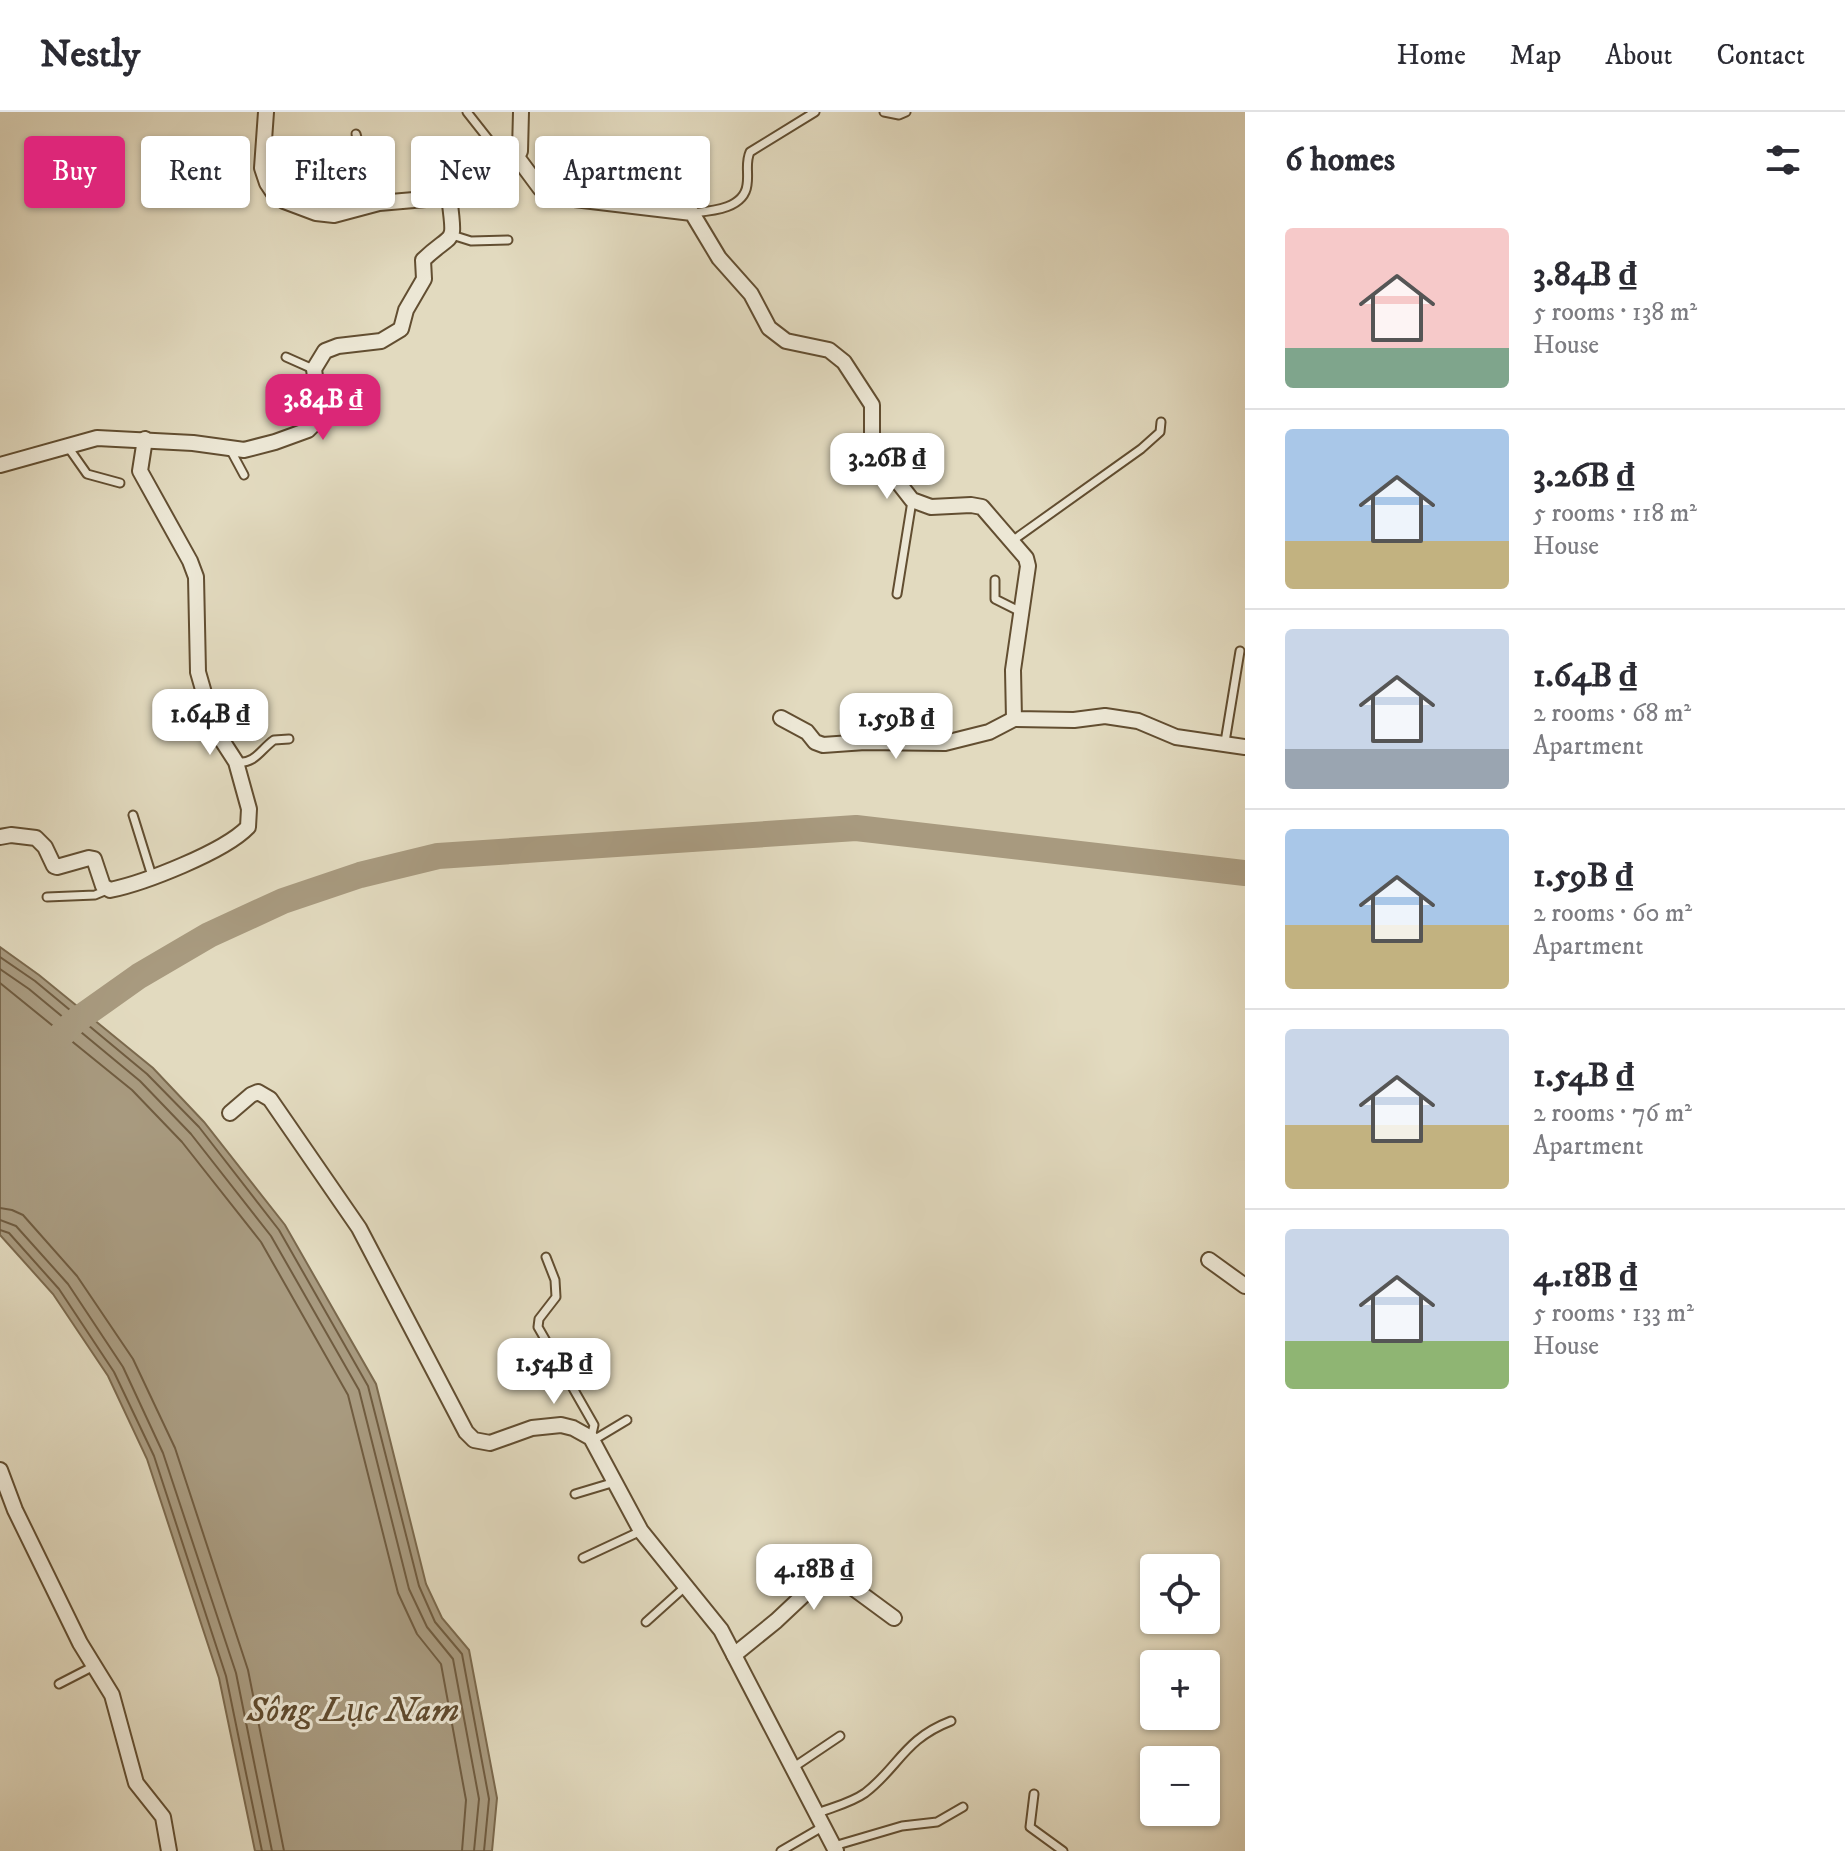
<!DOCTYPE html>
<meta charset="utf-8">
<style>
:root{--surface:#fff;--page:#f2f2f3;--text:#2b2b33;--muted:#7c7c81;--line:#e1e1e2;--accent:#db2777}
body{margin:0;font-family:"IM FELL DW Pica",serif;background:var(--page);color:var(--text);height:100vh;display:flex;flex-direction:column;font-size:30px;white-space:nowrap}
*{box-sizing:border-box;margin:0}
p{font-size:26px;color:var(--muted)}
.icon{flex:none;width:44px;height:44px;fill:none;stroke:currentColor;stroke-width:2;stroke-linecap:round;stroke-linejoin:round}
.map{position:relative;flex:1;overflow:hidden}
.side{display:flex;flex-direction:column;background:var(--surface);width:600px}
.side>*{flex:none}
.banner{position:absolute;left:24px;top:24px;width:760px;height:72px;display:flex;gap:16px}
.buttons{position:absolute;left:1140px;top:1442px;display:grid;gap:16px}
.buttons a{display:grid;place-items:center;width:80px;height:80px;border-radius:8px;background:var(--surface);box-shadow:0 2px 6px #0004;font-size:40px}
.price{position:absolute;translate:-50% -68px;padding:0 18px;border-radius:16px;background:#fff;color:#222;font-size:26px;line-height:52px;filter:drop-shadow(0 2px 4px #0008)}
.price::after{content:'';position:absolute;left:50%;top:48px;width:24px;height:18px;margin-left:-12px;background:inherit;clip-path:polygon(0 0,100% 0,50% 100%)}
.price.selected{background:var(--accent);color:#fff}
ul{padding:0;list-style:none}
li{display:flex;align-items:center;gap:24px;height:200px;padding:0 40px}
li+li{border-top:2px solid var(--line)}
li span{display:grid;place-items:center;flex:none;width:224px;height:160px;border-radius:8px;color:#555}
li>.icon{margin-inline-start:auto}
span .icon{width:96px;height:96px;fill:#fffc;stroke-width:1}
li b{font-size:34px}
h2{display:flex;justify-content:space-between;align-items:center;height:96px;padding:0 40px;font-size:34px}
.pill{padding:0 28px;border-radius:8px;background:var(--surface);box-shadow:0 2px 6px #0004;font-size:28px;line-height:72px}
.pill.selected{background:var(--accent);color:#fff}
header{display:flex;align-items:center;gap:48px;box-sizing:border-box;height:112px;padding:0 40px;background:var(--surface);border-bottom:2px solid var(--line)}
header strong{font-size:38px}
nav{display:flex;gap:44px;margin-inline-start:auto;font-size:28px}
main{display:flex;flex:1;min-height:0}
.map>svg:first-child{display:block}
.water{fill:#a89a7f;stroke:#7b694d;stroke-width:2}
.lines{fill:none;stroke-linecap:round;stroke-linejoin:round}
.shore{stroke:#705c40;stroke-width:2}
.river{stroke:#a89a7f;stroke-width:26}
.service-casing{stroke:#624e31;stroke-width:11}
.minor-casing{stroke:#624e31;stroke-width:18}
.service{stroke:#ece7d5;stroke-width:7}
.minor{stroke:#ece7d5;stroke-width:14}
.labels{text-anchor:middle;stroke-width:6;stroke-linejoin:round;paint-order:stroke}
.water-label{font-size:36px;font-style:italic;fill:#5f4a2e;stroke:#ece7d5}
</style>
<header>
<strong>Nestly</strong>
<nav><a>Home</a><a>Map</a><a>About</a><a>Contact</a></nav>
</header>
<main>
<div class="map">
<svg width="1245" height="1739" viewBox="0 0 1245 1739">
<rect width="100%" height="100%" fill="#e2dabf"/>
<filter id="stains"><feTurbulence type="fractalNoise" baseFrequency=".0025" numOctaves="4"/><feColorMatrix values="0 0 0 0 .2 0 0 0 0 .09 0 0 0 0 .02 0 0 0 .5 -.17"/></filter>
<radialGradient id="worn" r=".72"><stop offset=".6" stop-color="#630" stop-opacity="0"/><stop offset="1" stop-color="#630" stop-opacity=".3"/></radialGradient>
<path class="water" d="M0 835 39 863 153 956 204 1010 285 1113 376 1272 426 1472 442 1506 469 1538 497 1686 492 1739H255L219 1566 147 1347 108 1264 53 1182 0 1123Z"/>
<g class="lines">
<g class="shore">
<path d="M0 845 35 869 147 962 199 1015 279 1118 368 1274 419 1474 435 1510 462 1542 489 1687 484 1739"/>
<path d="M0 857 29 877 140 969 191 1022 271 1124 359 1278 409 1477 427 1515 453 1547 479 1687 474 1739"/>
<path d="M0 871 132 978 182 1030 261 1130 348 1283 398 1481 417 1522 441 1552 466 1688 462 1739"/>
<path d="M0 1096 12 1098 23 1103 77 1164 133 1247 175 1336 248 1558 284 1739"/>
<path d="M0 1108 16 1114 68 1172 123 1255 163 1341 236 1561 272 1739"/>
<path d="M0 1118 9 1121 59 1177 114 1260 154 1344 226 1564 262 1739"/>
</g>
<path class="river" d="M61 923 74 910 139 864 209 823 283 789 360 763 438 744 856 716 1245 761"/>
<g class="service-casing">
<g id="service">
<path d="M467 0 508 52"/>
<path d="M884 0 899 3 906 0"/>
<path d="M356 22 375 92"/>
<path d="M692 101C711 99 744 97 747 73 749 61 745 51 750 40L815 0"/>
<path d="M452 123 471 129 508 128"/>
<path d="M286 245 313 257"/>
<path d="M68 335 87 362 120 371"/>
<path d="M230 337 244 363"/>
<path d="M1012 429 1141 337 1160 320 1161 310"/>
<path d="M995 468V487L1021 500"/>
<path d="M897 482 912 389"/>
<path d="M1225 630 1240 539"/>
<path d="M238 650C255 652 261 637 274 628L289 627"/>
<path d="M133 703 152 764"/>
<path d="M47 785 95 783 107 778"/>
<path d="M546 1145 555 1168 556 1185 539 1207 538 1215 594 1313 591 1326"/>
<path d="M592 1329 627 1308"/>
<path d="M575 1382 615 1370"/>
<path d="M583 1446 641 1419"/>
<path d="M646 1510 686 1474"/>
<path d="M59 1572 94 1554"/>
<path d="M794 1655 840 1624"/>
<path d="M1034 1682 1030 1715 1063 1739"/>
<path d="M818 1701C833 1695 851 1691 865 1681 899 1655 904 1627 951 1609"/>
<path d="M834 1734 902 1714 937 1710 963 1695"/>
<path d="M781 1739 824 1714"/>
</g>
</g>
<g class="minor-casing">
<g id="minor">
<path d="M266 0 262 56 267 71 273 80 284 89 316 101 334 103 379 91 449 85 517 45 520 39 521 0"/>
<path d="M517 45 540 76 549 84 692 101 719 146 751 182 769 216 786 229 829 238 844 250 872 293V322L880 347 912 388 931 395 971 393 982 395 1026 446 1028 454 1013 558 1014 607 1074 608 1105 604 1138 609 1176 625 1245 635"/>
<path d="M0 353 97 326 193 331 244 338 275 330 308 318 313 313 319 296 314 257 325 239 338 234 381 229 401 217 406 198 424 167 423 148C454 118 456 136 449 85"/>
<path d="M781 606 807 620 815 630 823 633 865 630 945 631 989 620 1014 607"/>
<path d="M0 725 11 723 36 726 45 735 54 754 57 755 89 746 94 747 103 774 110 778C144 771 224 740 248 715L249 697 236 650 214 616 198 560 196 465 190 449 140 359 145 327"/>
<path d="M230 1001 251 983 258 980 270 987 359 1116 466 1320 474 1328 490 1331 532 1316 561 1313 573 1316 591 1326 641 1419 721 1518 836 1739"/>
<path d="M1209 1148 1245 1174"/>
<path d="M0 1358 15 1398 80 1531 112 1583 136 1671 163 1705 169 1739"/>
<path d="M734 1543 776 1509 826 1462 837 1464 894 1506"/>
</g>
</g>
<use href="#service" class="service"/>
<use href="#minor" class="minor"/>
</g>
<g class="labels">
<g class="water-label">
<text x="353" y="1609">Sông Lục Nam</text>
</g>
</g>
<rect width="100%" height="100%" filter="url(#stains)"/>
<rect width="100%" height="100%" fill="url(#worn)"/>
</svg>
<div class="buttons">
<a><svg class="icon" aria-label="locate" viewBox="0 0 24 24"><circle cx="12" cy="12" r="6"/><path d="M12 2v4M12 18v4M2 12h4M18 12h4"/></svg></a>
<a>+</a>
<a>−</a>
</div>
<b class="price selected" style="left:323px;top:330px">3.84B ₫</b>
<b class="price" style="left:887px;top:389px">3.26B ₫</b>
<b class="price" style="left:210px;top:645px">1.64B ₫</b>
<b class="price" style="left:896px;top:649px">1.59B ₫</b>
<b class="price" style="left:554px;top:1294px">1.54B ₫</b>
<b class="price" style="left:814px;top:1500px">4.18B ₫</b>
<div class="banner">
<a class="pill selected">Buy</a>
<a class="pill">Rent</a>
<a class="pill">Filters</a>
<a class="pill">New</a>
<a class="pill">Apartment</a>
</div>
</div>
<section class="side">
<h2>6 homes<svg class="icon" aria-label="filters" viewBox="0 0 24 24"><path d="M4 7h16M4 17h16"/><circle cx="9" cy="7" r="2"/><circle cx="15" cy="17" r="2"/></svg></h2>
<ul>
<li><span style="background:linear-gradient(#f6c9c9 75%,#7fa58c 0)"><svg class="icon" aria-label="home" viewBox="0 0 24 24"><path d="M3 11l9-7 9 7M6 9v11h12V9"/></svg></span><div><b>3.84B ₫</b><p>5 rooms · 138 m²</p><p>House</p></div></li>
<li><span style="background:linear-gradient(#a9c7e8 70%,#c2b280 0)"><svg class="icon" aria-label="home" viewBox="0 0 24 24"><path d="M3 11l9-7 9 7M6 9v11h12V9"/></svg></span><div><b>3.26B ₫</b><p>5 rooms · 118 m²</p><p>House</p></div></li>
<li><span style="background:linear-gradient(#c9d6e8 75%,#9aa5b1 0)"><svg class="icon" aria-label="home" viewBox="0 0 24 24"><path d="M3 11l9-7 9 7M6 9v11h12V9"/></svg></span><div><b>1.64B ₫</b><p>2 rooms · 68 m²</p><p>Apartment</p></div></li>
<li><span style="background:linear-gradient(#a9c7e8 60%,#c2b280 0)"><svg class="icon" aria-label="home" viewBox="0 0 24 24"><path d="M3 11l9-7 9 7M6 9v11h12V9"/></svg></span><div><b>1.59B ₫</b><p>2 rooms · 60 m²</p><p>Apartment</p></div></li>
<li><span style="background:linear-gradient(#c9d6e8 60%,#c2b280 0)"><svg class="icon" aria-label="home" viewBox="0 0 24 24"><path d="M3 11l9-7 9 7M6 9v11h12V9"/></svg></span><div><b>1.54B ₫</b><p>2 rooms · 76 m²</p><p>Apartment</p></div></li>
<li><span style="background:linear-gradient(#c9d6e8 70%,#8fb573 0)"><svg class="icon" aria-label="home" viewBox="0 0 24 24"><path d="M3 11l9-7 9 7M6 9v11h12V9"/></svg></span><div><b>4.18B ₫</b><p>5 rooms · 133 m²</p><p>House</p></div></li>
</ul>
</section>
</main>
